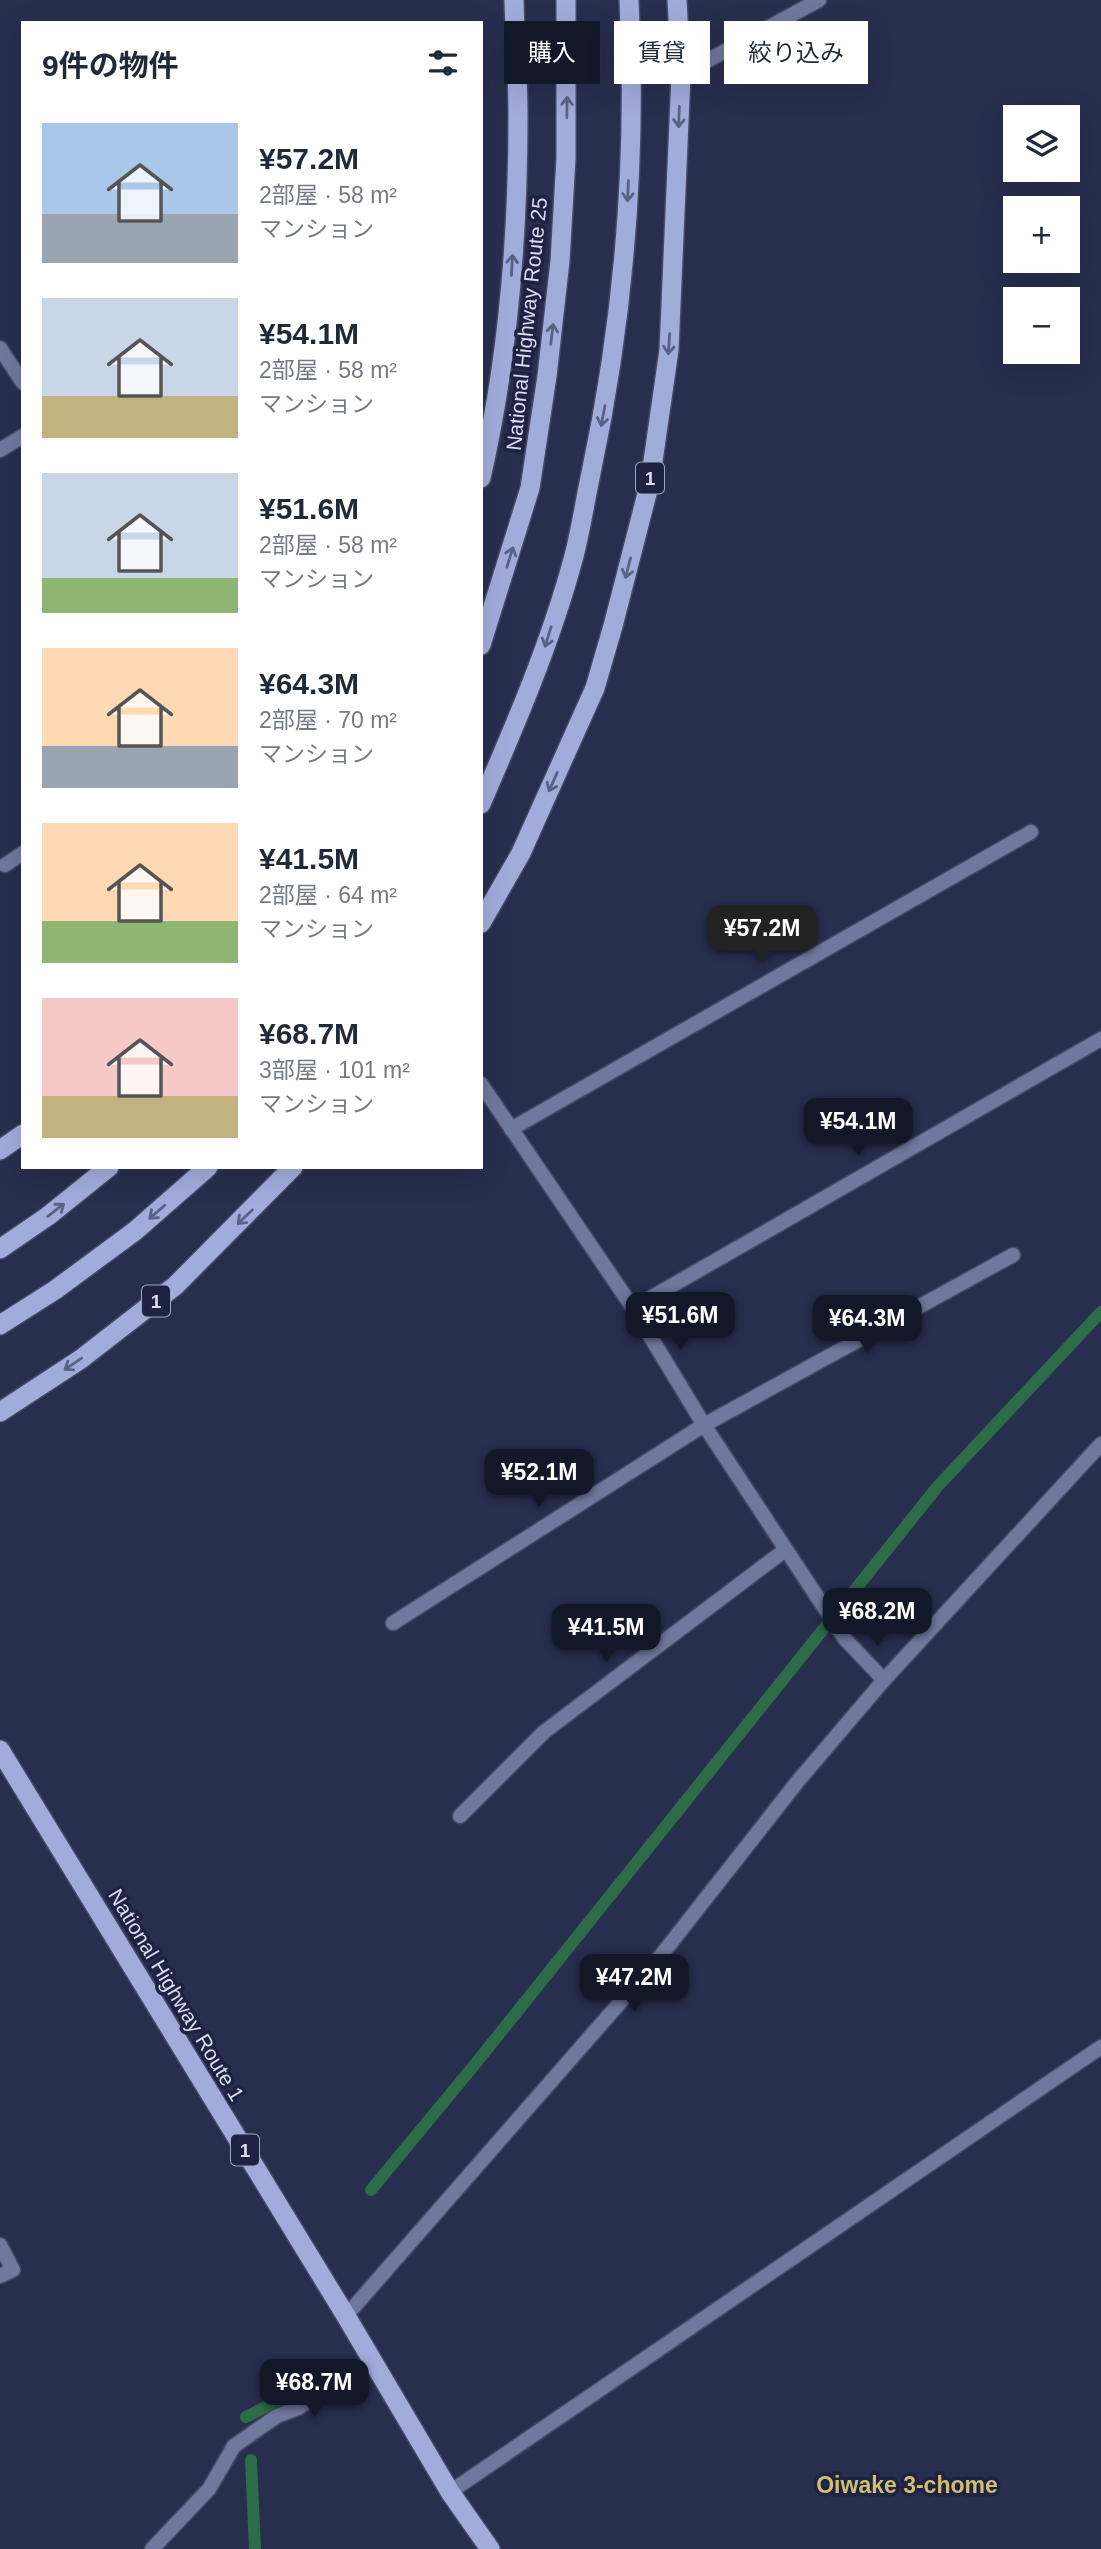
<!DOCTYPE html>
<html lang="ja">
<meta charset="utf-8">
<style>
:root{--surface:#fff;--page:#f6f6f7;--text:#1f2937;--muted:#747a83;--accent:#111827}
body{margin:0;font-family:Helvetica,"Noto Sans JP",sans-serif;background:var(--page);color:var(--text);height:100vh;display:flex;flex-direction:column;font-size:26px;white-space:nowrap}
*{box-sizing:border-box;margin:0}
p{font-size:23px;color:var(--muted)}
.icon{flex:none;width:38px;height:38px;fill:none;stroke:currentColor;stroke-width:2;stroke-linecap:round;stroke-linejoin:round}
.map{position:relative;flex:1;overflow:hidden}
.side{position:absolute;left:21px;top:21px;width:462px;height:1148px;display:flex;flex-direction:column;background:var(--surface);border-radius:0px;box-shadow:0 7px 28px #0002}
.side>*{flex:none}
.banner{position:absolute;left:504px;top:21px;width:492px;height:63px;display:flex;gap:14px}
.controls{position:absolute;left:1003px;top:105px;display:grid;gap:14px}
.controls a{display:grid;place-items:center;width:77px;height:77px;border-radius:0px;background:var(--surface);box-shadow:0 7px 28px #0002;font-size:35px}
.price{position:absolute;translate:-50% -60px;padding:0 16px;border-radius:14px;background:var(--accent);color:#fff;font-size:23px;line-height:46px;filter:drop-shadow(0 2px 4px #0008)}
.price::after{content:'';position:absolute;left:50%;top:42px;width:21px;height:16px;margin-left:-10px;background:inherit;clip-path:polygon(0 0,100% 0,50% 100%)}
.price.selected{background:#222;color:#fff}
ul{padding:0;list-style:none}
li{display:flex;align-items:center;gap:21px;height:175px;padding:0 21px}
li span{display:grid;place-items:center;flex:none;width:196px;height:140px;border-radius:0px;color:#555}
li>.icon{margin-inline-start:auto}
span .icon{width:84px;height:84px;fill:#fffc;stroke-width:1}
li b{font-size:30px}
h2{display:flex;justify-content:space-between;align-items:center;height:84px;padding:0 21px;font-size:30px}
.pill{padding:0 24px;border-radius:0px;background:var(--surface);box-shadow:0 7px 28px #0002;font-size:24px;line-height:63px}
.pill.selected{background:var(--accent);color:#fff}
.map>svg:first-child{display:block}
.lines{fill:none;stroke-linecap:round;stroke-linejoin:round}
.stream{stroke:#2c6d48;stroke-width:12}
.service-casing{stroke:#454965;stroke-width:17}
.minor-casing{stroke:#454965;stroke-width:17}
.trunk-casing{stroke:#454965;stroke-width:22}
.service{stroke:#70789e;stroke-width:14}
.minor{stroke:#70789e;stroke-width:14}
.trunk{stroke:#a2acdb;stroke-width:19}
.oneway{stroke:#5a6187}
.labels{text-anchor:middle;stroke-width:7;stroke-linejoin:round;paint-order:stroke}
.shield{fill:#1f2343;stroke:#a0a5be;stroke-width:2}
.shield-label{font-size:19px;font-weight:bold;fill:#d8ddf2}
.street-label{font-size:21px;fill:#d8ddf2;stroke:#1f2343}
.neighbourhood-label{font-size:23px;font-weight:bold;fill:#d1be71;stroke:#1f2343}
</style>
<div class="map">
<svg width="1101" height="2549" viewBox="0 0 1101 2549">
<rect width="100%" height="100%" fill="#282e4e"/>
<g class="lines">
<g class="stream">
<path d="M371 2190 476 2063 938 1486 1101 1312"/>
<path d="M246 2417 309 2384"/>
<path d="M251 2460 255 2549"/>
</g>
<g class="service-casing">
<g id="service">
<path d="M450 2492 1101 2047"/>
<path d="M152 2549 209 2489 234 2446"/>
</g>
</g>
<g class="minor-casing">
<g id="minor">
<path d="M681 75 819 0"/>
<path d="M0 348 23 383"/>
<path d="M0 450 23 436"/>
<path d="M5 865 23 853"/>
<path d="M481 1084 633 1308 704 1425 845 1639 884 1680"/>
<path d="M511 1129 1031 832"/>
<path d="M633 1308 1101 1039"/>
<path d="M393 1623 704 1425 1013 1255"/>
<path d="M460 1816 544 1732 785 1550"/>
<path d="M0 2245 13 2270 0 2276"/>
<path d="M346 2316 659 1958 798 1781 884 1680 1101 1444"/>
<path d="M234 2446 277 2416 298 2408 373 2360"/>
</g>
</g>
<g class="trunk-casing">
<g id="trunk">
<path d="M481 478C508 360 518 239 518 117 518 78 515 39 514 0"/>
<path d="M481 645 530 488 547 376 560 261 566 158V0"/>
<path d="M481 804C516 723 551 642 574 556 581 529 585 501 591 473 624 318 637 159 629 0"/>
<path d="M481 923 521 853 595 688 613 626 650 482 669 350 681 75 677 0"/>
<path d="M0 1150 23 1134"/>
<path d="M0 1249 48 1216 109 1167"/>
<path d="M0 1325 55 1290 135 1231 208 1167"/>
<path d="M0 1412 81 1359 175 1286 293 1167"/>
<path d="M0 1750 346 2316 450 2492 490 2549"/>
</g>
</g>
<use href="#service" class="service"/>
<use href="#minor" class="minor"/>
<use href="#trunk" class="trunk"/>
</g>
<defs><path id="oneway-shaft" d="M-6 0H5M1.5-3L5.5 0L1.5 3" fill="none" stroke-width="1.6" stroke-linecap="round" stroke-linejoin="round" transform="scale(1.75)"/></defs>
<g class="oneway">
<use href="#oneway-shaft" transform="translate(567 107) rotate(-89)"/>
<use href="#oneway-shaft" transform="translate(679 117) rotate(92)"/>
<use href="#oneway-shaft" transform="translate(628 191) rotate(92)"/>
<use href="#oneway-shaft" transform="translate(512 265) rotate(-87)"/>
<use href="#oneway-shaft" transform="translate(552 334) rotate(-83)"/>
<use href="#oneway-shaft" transform="translate(669 344) rotate(94)"/>
<use href="#oneway-shaft" transform="translate(603 416) rotate(101)"/>
<use href="#oneway-shaft" transform="translate(510 557) rotate(-73)"/>
<use href="#oneway-shaft" transform="translate(628 568) rotate(104)"/>
<use href="#oneway-shaft" transform="translate(548 637) rotate(107)"/>
<use href="#oneway-shaft" transform="translate(553 782) rotate(114)"/>
<use href="#oneway-shaft" transform="translate(56 1210) rotate(-38)"/>
<use href="#oneway-shaft" transform="translate(157 1212) rotate(139)"/>
<use href="#oneway-shaft" transform="translate(245 1217) rotate(136)"/>
<use href="#oneway-shaft" transform="translate(73 1364) rotate(146)"/>
</g>
<g class="labels">
<g class="shield">
<rect x="636" y="462.5" width="28" height="31" rx="5"/>
<rect x="142" y="1285.5" width="28" height="31" rx="5"/>
<rect x="231" y="2134.5" width="28" height="31" rx="5"/>
</g>
<g class="shield-label">
<text x="650" y="485">1</text>
<text x="156" y="1308">1</text>
<text x="245" y="2157">1</text>
</g>
<g class="street-label">
<text transform="translate(527 324) rotate(-84)" y="7">National Highway Route 25</text>
<text transform="translate(176 1995) rotate(59)" y="7">National Highway Route 1</text>
</g>
<g class="neighbourhood-label">
<text x="907" y="2493">Oiwake 3-chome</text>
</g>
</g>
</svg>
<div class="controls">
<a><svg class="icon" aria-label="layers" viewBox="0 0 24 24"><path d="M12 4l9 5-9 5-9-5zM3 14l9 5 9-5"/></svg></a>
<a>+</a>
<a>−</a>
</div>
<b class="price selected" style="left:762px;top:965px">¥57.2M</b>
<b class="price" style="left:858px;top:1158px">¥54.1M</b>
<b class="price" style="left:680px;top:1352px">¥51.6M</b>
<b class="price" style="left:867px;top:1355px">¥64.3M</b>
<b class="price" style="left:539px;top:1509px">¥52.1M</b>
<b class="price" style="left:877px;top:1648px">¥68.2M</b>
<b class="price" style="left:606px;top:1664px">¥41.5M</b>
<b class="price" style="left:634px;top:2014px">¥47.2M</b>
<b class="price" style="left:314px;top:2419px">¥68.7M</b>
<div class="banner">
<a class="pill selected">購入</a>
<a class="pill">賃貸</a>
<a class="pill">絞り込み</a>
</div>
<section class="side">
<h2>9件の物件<svg class="icon" aria-label="filters" viewBox="0 0 24 24"><path d="M4 7h16M4 17h16"/><circle cx="9" cy="7" r="2"/><circle cx="15" cy="17" r="2"/></svg></h2>
<ul>
<li><span style="background:linear-gradient(#a9c7e8 65%,#9aa5b1 0)"><svg class="icon" aria-label="home" viewBox="0 0 24 24"><path d="M3 11l9-7 9 7M6 9v11h12V9"/></svg></span><div><b>¥57.2M</b><p>2部屋 · 58 m²</p><p>マンション</p></div></li>
<li><span style="background:linear-gradient(#c9d6e8 70%,#c2b280 0)"><svg class="icon" aria-label="home" viewBox="0 0 24 24"><path d="M3 11l9-7 9 7M6 9v11h12V9"/></svg></span><div><b>¥54.1M</b><p>2部屋 · 58 m²</p><p>マンション</p></div></li>
<li><span style="background:linear-gradient(#c9d6e8 75%,#8fb573 0)"><svg class="icon" aria-label="home" viewBox="0 0 24 24"><path d="M3 11l9-7 9 7M6 9v11h12V9"/></svg></span><div><b>¥51.6M</b><p>2部屋 · 58 m²</p><p>マンション</p></div></li>
<li><span style="background:linear-gradient(#ffd9b3 70%,#9aa5b1 0)"><svg class="icon" aria-label="home" viewBox="0 0 24 24"><path d="M3 11l9-7 9 7M6 9v11h12V9"/></svg></span><div><b>¥64.3M</b><p>2部屋 · 70 m²</p><p>マンション</p></div></li>
<li><span style="background:linear-gradient(#ffd9b3 70%,#8fb573 0)"><svg class="icon" aria-label="home" viewBox="0 0 24 24"><path d="M3 11l9-7 9 7M6 9v11h12V9"/></svg></span><div><b>¥41.5M</b><p>2部屋 · 64 m²</p><p>マンション</p></div></li>
<li><span style="background:linear-gradient(#f6c9c9 70%,#c2b280 0)"><svg class="icon" aria-label="home" viewBox="0 0 24 24"><path d="M3 11l9-7 9 7M6 9v11h12V9"/></svg></span><div><b>¥68.7M</b><p>3部屋 · 101 m²</p><p>マンション</p></div></li>
</ul>
</section>
</div>
